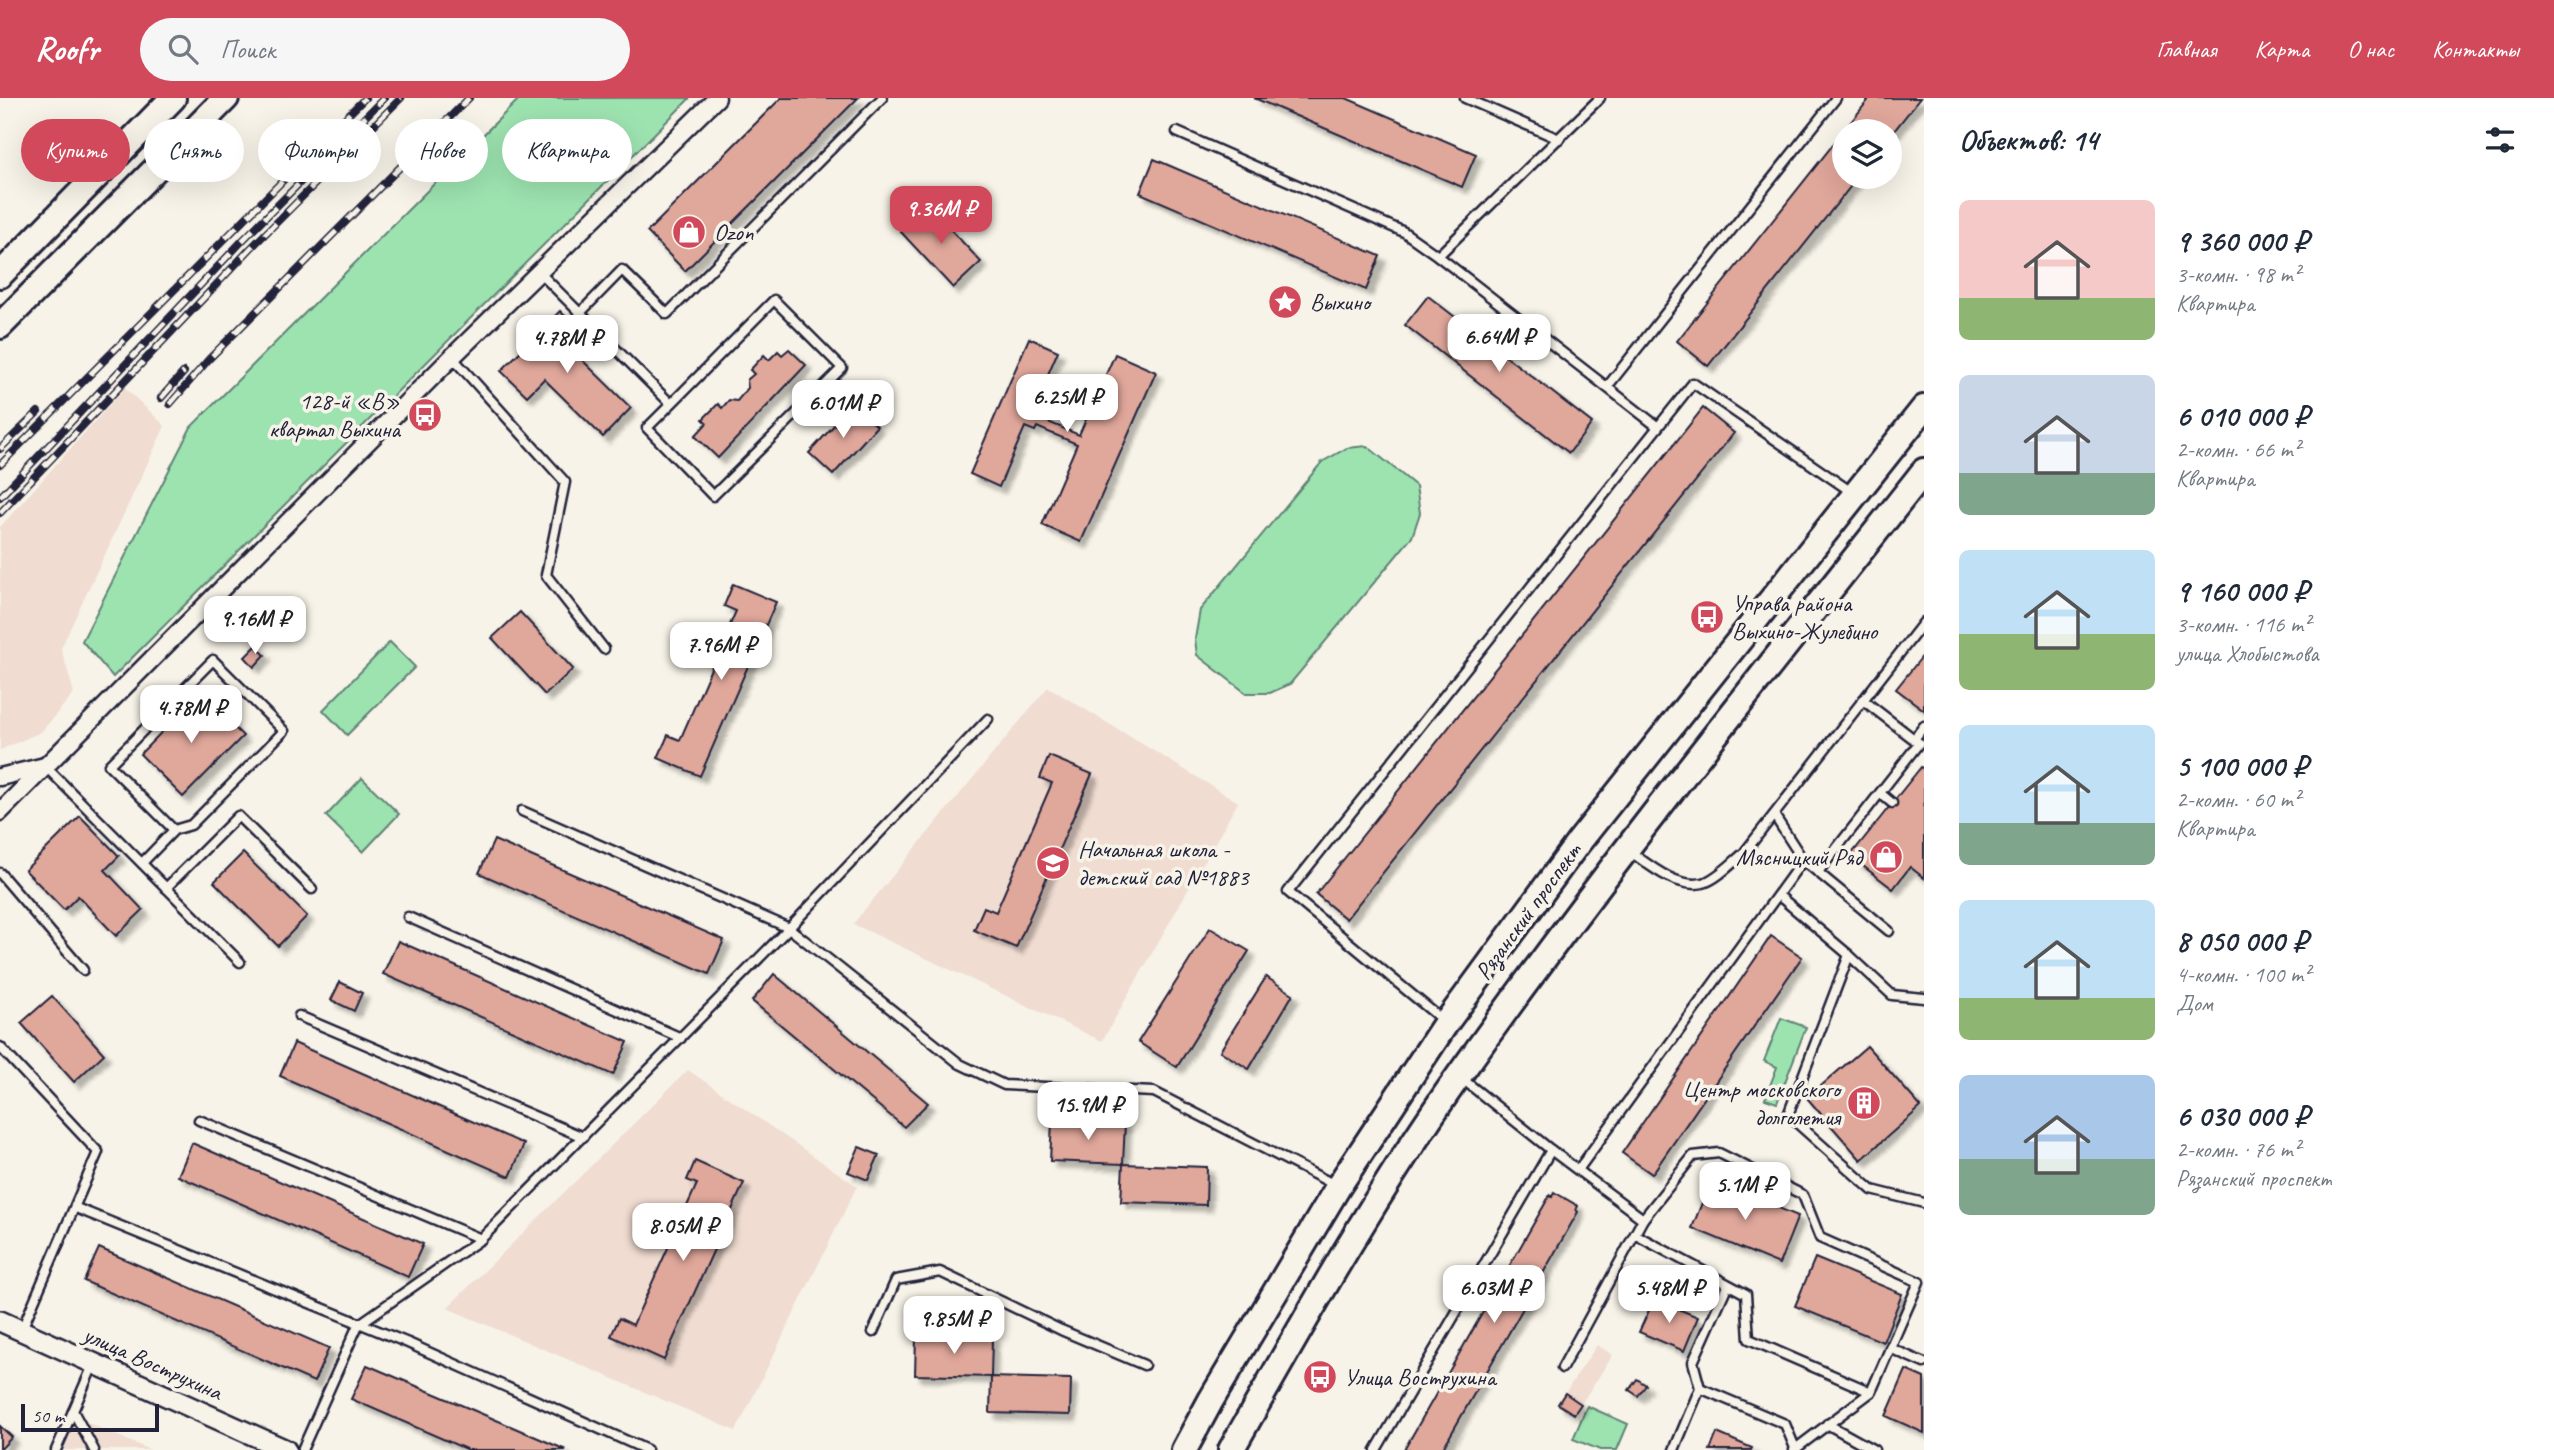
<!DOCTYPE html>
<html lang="ru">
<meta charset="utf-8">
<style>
:root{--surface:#fff;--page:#f6f6f7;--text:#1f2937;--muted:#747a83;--accent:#d1495b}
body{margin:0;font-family:Caveat,sans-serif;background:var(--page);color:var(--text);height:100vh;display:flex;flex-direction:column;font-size:26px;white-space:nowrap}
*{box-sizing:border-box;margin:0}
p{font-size:23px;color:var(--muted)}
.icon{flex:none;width:38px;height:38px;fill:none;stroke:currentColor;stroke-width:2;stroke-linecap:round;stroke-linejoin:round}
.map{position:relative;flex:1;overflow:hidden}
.sheet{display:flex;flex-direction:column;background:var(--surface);width:630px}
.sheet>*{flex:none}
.hud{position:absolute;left:21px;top:21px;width:665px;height:63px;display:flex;gap:14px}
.controls{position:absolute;left:1832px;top:21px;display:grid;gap:14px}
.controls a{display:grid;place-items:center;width:70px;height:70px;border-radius:50%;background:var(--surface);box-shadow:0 7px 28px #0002;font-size:35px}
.scale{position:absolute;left:21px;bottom:18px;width:138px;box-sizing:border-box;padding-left:7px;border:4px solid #22223b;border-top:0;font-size:19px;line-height:24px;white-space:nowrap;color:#22223b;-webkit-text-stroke:5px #f7f3e8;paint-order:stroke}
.price{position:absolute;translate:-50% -60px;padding:0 16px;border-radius:14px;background:#fff;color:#222;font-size:23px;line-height:46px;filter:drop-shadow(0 2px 4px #0008)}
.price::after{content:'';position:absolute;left:50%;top:42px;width:21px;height:16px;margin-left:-10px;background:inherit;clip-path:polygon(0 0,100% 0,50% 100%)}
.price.current{background:var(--accent);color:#fff}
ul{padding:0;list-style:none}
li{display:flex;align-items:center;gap:21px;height:175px;padding:0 35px}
li span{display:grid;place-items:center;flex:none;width:196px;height:140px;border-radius:10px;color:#555}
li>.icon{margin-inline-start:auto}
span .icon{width:84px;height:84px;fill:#fffc;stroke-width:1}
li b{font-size:30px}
h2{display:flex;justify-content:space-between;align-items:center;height:84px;padding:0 35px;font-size:30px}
.tag{padding:0 24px;border-radius:32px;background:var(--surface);box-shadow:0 7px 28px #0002;font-size:24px;line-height:63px}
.tag.current{background:var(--accent);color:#fff}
header{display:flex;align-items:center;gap:42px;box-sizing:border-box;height:98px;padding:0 35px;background:var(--accent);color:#fff}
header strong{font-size:33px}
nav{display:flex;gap:38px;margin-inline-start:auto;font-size:24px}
.search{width:490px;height:63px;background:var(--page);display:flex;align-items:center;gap:18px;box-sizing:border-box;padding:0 24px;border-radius:38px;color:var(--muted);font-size:26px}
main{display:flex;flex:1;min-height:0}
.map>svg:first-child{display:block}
.built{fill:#f0dcd1}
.green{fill:#9de3b0;stroke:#608276;stroke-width:2}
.building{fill:#e0a79b;stroke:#22223b;stroke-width:2;filter:url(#shadow)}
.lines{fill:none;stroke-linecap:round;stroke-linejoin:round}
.service-casing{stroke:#22223b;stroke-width:13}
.minor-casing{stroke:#22223b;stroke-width:21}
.tertiary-casing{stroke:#22223b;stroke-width:24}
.primary-casing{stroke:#22223b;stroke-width:30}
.service{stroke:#f7f3e8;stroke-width:8}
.minor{stroke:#f7f3e8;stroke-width:16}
.tertiary{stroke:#f7f3e8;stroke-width:19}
.primary{stroke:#f7f3e8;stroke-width:24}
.rail-casing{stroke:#22223b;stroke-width:8}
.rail{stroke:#f7f3e8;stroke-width:5;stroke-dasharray:16;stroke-linecap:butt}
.labels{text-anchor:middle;stroke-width:7;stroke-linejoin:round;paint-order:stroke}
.poi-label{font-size:24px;fill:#22223b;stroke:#f7f3e8;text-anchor:start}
.street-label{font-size:24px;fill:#22223b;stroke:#f7f3e8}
</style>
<header>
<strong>Roofr</strong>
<div class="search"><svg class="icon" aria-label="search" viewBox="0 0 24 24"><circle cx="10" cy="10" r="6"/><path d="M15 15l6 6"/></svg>Поиск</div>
<nav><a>Главная</a><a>Карта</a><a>О нас</a><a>Контакты</a></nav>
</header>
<main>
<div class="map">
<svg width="1924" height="1352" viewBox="0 0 1924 1352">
<defs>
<filter id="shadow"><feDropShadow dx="6" dy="6" stdDeviation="2" flood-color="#0004"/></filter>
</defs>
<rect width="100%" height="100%" fill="#f7f3e8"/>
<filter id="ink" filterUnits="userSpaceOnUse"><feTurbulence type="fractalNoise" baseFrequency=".0143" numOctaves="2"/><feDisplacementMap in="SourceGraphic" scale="14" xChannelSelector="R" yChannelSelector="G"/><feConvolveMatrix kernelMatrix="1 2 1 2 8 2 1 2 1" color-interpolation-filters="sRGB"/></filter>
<g filter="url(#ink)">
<g class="built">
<path d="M125 290 165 328 61 550 74 595 41 634 0 652V429Z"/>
<path d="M1048 589 1238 704 1102 943 853 826Z"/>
<path d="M688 972 857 1088 736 1333 447 1210Z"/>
<path d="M1597 1247 1613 1257 1581 1306 1565 1295Z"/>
<path d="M77 1320 150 1352H63Z"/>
</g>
<g class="green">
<path d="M520 0H690L113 579 82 543 191 329Z"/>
<path d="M1367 348 1416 388 1420 415 1412 439 1290 586 1270 595H1246L1197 557 1195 541 1200 512 1322 364 1347 350Z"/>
<path d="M390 544 415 569 347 637 323 612Z"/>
<path d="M362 680 399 716 363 754 326 718Z"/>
<path d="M1781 920 1806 929 1777 1005 1765 1001 1777 969 1764 963Z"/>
<path d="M1587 1308 1628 1326 1617 1352H1600L1573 1341Z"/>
</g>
<g class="building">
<path d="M781 0H858L685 173 647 134Z"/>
<path d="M1254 0H1346L1476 56 1462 89Z"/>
<path d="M1870 0H1920L1890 38V33H1844V79H1858L1708 268 1677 243Z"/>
<path d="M1154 61 1380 158 1366 192 1140 95Z"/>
<path d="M928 107 981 164 953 190 900 133Z"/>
<path d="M1428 198 1592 325 1569 355 1405 227Z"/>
<path d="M560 213 586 239 572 252 631 310 603 339 544 281 527 298 501 273Z"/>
<path d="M1029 240 1058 253 1033 311 1043 316 1041 321 1079 337 1115 256 1156 274 1081 444 1042 427 1077 346 1037 329 1035 333 1025 329 999 389 970 376Z"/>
<path d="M789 251 806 267 718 360 695 338 707 325 703 321 718 306 722 310 729 302 737 303 748 290 747 282 754 276 750 272 764 257 769 262 778 253 782 257Z"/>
<path d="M853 306 877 328 833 377 809 355Z"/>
<path d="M1703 310 1734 335 1346 821 1316 796Z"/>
<path d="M733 486 776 504 700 678 658 660 668 637 680 642 736 513 724 508Z"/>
<path d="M520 514 573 571 545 597 492 540Z"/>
<path d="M256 548 265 557 254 569 245 559Z"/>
<path d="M1924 556V612L1896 591Z"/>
<path d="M200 595 243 638 183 699 140 656Z"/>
<path d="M1049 658 1092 676 1016 850 974 832 984 809 996 814 1052 685 1040 680Z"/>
<path d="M1921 669 1924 671V780L1910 769 1893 791 1850 758Z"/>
<path d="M80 718 119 758 105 772 143 812 116 838 78 798 64 812 25 772Z"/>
<path d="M494 742 724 842 709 876 479 775Z"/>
<path d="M243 755 307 818 278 848 214 784Z"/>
<path d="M1210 830 1249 853 1177 969 1138 944Z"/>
<path d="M1771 838 1802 859 1652 1076 1622 1055Z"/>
<path d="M398 843 628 944 613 977 383 876Z"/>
<path d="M774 876 928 1005 904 1029 752 903Z"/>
<path d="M1266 879 1293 896 1249 971 1220 953Z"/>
<path d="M340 884 362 895 354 913 331 902Z"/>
<path d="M52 898 104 956 74 984 21 925Z"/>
<path d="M294 945 524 1046 510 1079 280 978Z"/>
<path d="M1867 948 1921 1009 1861 1062 1807 1000Z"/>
<path d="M1052 1023 1125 1025 1123 1066 1050 1063Z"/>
<path d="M192 1045 423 1146 408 1179 178 1078Z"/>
<path d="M859 1049 879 1057 868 1082 848 1074Z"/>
<path d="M695 1063 744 1085 664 1262 611 1238 619 1220 633 1227 697 1086 687 1082Z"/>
<path d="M1123 1066 1207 1069 1206 1107 1121 1104Z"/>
<path d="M1711 1082 1798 1118 1779 1166 1692 1130Z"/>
<path d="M1554 1094 1578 1108 1576 1112 1578 1114 1442 1352H1404L1550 1097 1552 1099Z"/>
<path d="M99 1150 329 1250 314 1284 84 1183Z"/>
<path d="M1815 1160 1902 1196 1883 1244 1795 1208Z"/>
<path d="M1654 1201 1698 1219 1684 1253 1639 1234Z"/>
<path d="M916 1238 992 1240 991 1279 915 1277Z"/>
<path d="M367 1267 494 1321 566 1352H468L351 1301Z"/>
<path d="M1906 1272 1924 1280V1335L1886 1318Z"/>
<path d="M991 1279 1071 1281 1070 1317 990 1315Z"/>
<path d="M1637 1281 1646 1287 1638 1298 1629 1292Z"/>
<path d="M1565 1295 1581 1306 1574 1316 1558 1306Z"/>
<path d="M0 1328 12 1339 0 1352Z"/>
<path d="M1717 1335 1752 1350 1751 1352H1710Z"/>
</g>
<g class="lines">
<g class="service-casing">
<g id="service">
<path d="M1465 0 1559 41"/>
<path d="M1177 34 1404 134 1438 158 1658 329"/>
<path d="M1438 158 1600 0"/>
<path d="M540 175 671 306 774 202 842 270 713 398 647 330 671 306"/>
<path d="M580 215 622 172 667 216 882 0"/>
<path d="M452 259 565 384 546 477 604 551"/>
<path d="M1607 289 1836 0"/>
<path d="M1914 641 1924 628"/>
<path d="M45 668 240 864"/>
<path d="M1880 695 1892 705"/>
<path d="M522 713 789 830 960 966 1004 987 1154 994 1337 1088"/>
<path d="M1774 717 1803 762 1889 833"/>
<path d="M1628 752C1648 766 1676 791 1703 785 1717 781 1733 764 1744 755L1924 524"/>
<path d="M142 765 174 732 191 727 284 633 213 562 109 667 174 732"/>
<path d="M1818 774 1919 645 1863 602"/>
<path d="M0 775 83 872"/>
<path d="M166 790 238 718 312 791"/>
<path d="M1778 797 1849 857 1788 1017 1872 1092 1924 1105"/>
<path d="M408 819 681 940"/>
<path d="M1849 857 1892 897 1924 900"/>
<path d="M299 918 583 1039"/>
<path d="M1445 924 1288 794 1693 285 1853 395"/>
<path d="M0 949 98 1054 22 1231"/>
<path d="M1460 979 1551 1052 1643 1121"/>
<path d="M199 1022 481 1141"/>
<path d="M1578 1072 1803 762"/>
<path d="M76 1110 408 1245 647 1352"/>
<path d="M1636 1137 1746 1196 1749 1241 1871 1294"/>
<path d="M873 1234 896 1182 940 1174 1061 1232 1144 1267"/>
<path d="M1890 1250 1924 1265"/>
<path d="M94 1265 73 1313 94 1352"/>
<path d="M1562 1270 1643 1121 1693 1058 1719 1055 1803 1097 1820 1140 1919 1184 1871 1294 1794 1352"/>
<path d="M1700 1290 1693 1264 1727 1188"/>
<path d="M1827 1326 1874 1352"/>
<path d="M56 1352 73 1313"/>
<path d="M302 1352 358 1227 481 1141 789 830 988 621"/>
<path d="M1376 1352 1551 1052"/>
<path d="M1674 1352 1700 1290 1785 1326 1795 1350"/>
</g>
</g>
<g class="minor-casing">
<g id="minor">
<path d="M0 679 45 668"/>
<path d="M0 714 452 259 717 0"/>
</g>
</g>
<g class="tertiary-casing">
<path id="tertiary" d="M0 1223 286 1352"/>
</g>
<g class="primary-casing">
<g id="primary">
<path d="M0 177 173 0"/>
<path d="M0 228 226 0"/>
<path d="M1184 1352 1211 1302 1338 1089 1446 925 1578 745 1924 310"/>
<path d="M1231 1352C1303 1225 1375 1096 1460 976 1607 769 1767 572 1924 373"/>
</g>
</g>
<use href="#service" class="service"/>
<use href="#minor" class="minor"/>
<use href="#tertiary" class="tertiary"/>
<use href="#primary" class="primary"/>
<g class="rail-casing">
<g id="rail">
<path d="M161 300 184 274"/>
<path d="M170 306 209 261 469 0"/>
<path d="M0 351 38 314"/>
<path d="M0 367 365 0"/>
<path d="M0 399 243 142 384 0"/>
<path d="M0 415 251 150 401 0"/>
</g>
</g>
<use href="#rail" class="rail"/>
</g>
</g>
<defs>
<g id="shop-disc" transform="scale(1.75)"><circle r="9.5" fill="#d1495b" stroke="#f7f3e8"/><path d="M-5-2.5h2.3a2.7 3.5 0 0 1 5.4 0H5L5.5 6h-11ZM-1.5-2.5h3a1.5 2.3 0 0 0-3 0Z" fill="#fff"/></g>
<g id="sight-disc" transform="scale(1.75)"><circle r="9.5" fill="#d1495b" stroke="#f7f3e8"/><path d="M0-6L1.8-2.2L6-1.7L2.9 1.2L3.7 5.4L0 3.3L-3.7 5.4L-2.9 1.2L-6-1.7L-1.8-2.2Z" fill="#fff"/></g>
<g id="bus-disc" transform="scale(1.75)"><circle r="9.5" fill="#d1495b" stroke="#f7f3e8"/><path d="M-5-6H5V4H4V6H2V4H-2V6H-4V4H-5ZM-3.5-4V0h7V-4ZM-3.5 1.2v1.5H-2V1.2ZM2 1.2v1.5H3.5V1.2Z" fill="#fff"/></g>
<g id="school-disc" transform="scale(1.75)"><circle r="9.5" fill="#d1495b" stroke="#f7f3e8"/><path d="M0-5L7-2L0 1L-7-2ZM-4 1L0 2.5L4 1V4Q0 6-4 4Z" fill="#fff"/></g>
<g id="building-disc" transform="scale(1.75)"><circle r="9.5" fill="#d1495b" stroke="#f7f3e8"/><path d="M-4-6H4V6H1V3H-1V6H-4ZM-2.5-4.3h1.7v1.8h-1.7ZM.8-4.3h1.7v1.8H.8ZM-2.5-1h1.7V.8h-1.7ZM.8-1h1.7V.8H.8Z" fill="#fff"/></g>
</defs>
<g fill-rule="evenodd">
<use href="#shop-disc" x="689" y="134"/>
<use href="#sight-disc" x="1285" y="204"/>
<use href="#bus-disc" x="425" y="317"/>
<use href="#bus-disc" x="1707" y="519"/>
<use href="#shop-disc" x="1886" y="759"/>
<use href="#school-disc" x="1053" y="765"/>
<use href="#building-disc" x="1864" y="1005"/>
<use href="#bus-disc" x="1320" y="1279"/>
</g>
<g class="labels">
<g class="poi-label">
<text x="714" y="142">Ozon</text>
<text x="1310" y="212">Выхино</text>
<text x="400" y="311" text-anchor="end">128-й «В»<tspan x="400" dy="28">квартал Выхина</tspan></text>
<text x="1732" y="513">Управа района<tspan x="1732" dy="28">Выхино-Жулебино</tspan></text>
<text x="1078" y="759">Начальная школа -<tspan x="1078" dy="28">детский сад №1883</tspan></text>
<text x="1862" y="767" text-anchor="end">Мясницкий Ряд</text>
<text x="1840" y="999" text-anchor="end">Центр московского<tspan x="1840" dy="28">долголетия</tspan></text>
<text x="1344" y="1287">Улица Вострухина</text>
</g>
<g class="street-label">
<text transform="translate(1528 813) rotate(-54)" y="8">Рязанский проспект</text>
<text transform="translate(153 1265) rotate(24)" y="8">улица Вострухина</text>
</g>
</g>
</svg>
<div class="controls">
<a><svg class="icon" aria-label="layers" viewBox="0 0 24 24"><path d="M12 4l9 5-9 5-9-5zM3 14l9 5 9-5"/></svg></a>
</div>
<div class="scale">50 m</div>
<b class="price current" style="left:941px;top:148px">9.36M ₽</b>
<b class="price" style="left:1499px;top:276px">6.64M ₽</b>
<b class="price" style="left:567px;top:277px">4.78M ₽</b>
<b class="price" style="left:1067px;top:336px">6.25M ₽</b>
<b class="price" style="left:843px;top:342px">6.01M ₽</b>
<b class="price" style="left:255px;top:558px">9.16M ₽</b>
<b class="price" style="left:721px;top:584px">7.96M ₽</b>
<b class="price" style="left:191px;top:647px">4.78M ₽</b>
<b class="price" style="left:1088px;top:1044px">15.9M ₽</b>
<b class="price" style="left:1745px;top:1124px">5.1M ₽</b>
<b class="price" style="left:683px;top:1165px">8.05M ₽</b>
<b class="price" style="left:1494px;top:1227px">6.03M ₽</b>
<b class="price" style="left:1669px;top:1227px">5.48M ₽</b>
<b class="price" style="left:954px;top:1258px">9.85M ₽</b>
<div class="hud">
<a class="tag current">Купить</a>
<a class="tag">Снять</a>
<a class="tag">Фильтры</a>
<a class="tag">Новое</a>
<a class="tag">Квартира</a>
</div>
</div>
<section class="sheet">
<h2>Объектов: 14<svg class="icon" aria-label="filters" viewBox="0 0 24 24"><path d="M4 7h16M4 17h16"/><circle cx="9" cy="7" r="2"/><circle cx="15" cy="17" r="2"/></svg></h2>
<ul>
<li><span style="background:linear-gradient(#f6c9c9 70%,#8fb573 0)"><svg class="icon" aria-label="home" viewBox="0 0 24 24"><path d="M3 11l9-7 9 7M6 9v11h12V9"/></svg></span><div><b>9 360 000 ₽</b><p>3-комн. · 98 m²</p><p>Квартира</p></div></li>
<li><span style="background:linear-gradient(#c9d6e8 70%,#7fa58c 0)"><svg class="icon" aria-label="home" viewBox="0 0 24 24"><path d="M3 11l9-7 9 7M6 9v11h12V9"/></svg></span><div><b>6 010 000 ₽</b><p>2-комн. · 66 m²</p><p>Квартира</p></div></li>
<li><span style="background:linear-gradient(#bfe0f5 60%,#8fb573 0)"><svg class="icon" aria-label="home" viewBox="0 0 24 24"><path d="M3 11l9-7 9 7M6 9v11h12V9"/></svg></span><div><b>9 160 000 ₽</b><p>3-комн. · 116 m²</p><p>улица Хлобыстова</p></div></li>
<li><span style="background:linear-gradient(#bfe0f5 70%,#7fa58c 0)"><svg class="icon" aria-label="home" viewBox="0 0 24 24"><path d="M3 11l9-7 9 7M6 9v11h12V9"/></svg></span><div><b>5 100 000 ₽</b><p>2-комн. · 60 m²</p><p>Квартира</p></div></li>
<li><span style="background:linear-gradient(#bfe0f5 70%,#8fb573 0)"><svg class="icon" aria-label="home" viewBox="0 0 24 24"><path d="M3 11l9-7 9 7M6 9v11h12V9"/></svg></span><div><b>8 050 000 ₽</b><p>4-комн. · 100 m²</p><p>Дом</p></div></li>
<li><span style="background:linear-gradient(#a9c7e8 60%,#7fa58c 0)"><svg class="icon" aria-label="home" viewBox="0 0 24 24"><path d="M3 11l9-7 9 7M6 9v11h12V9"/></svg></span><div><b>6 030 000 ₽</b><p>2-комн. · 76 m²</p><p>Рязанский проспект</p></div></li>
</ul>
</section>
</main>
